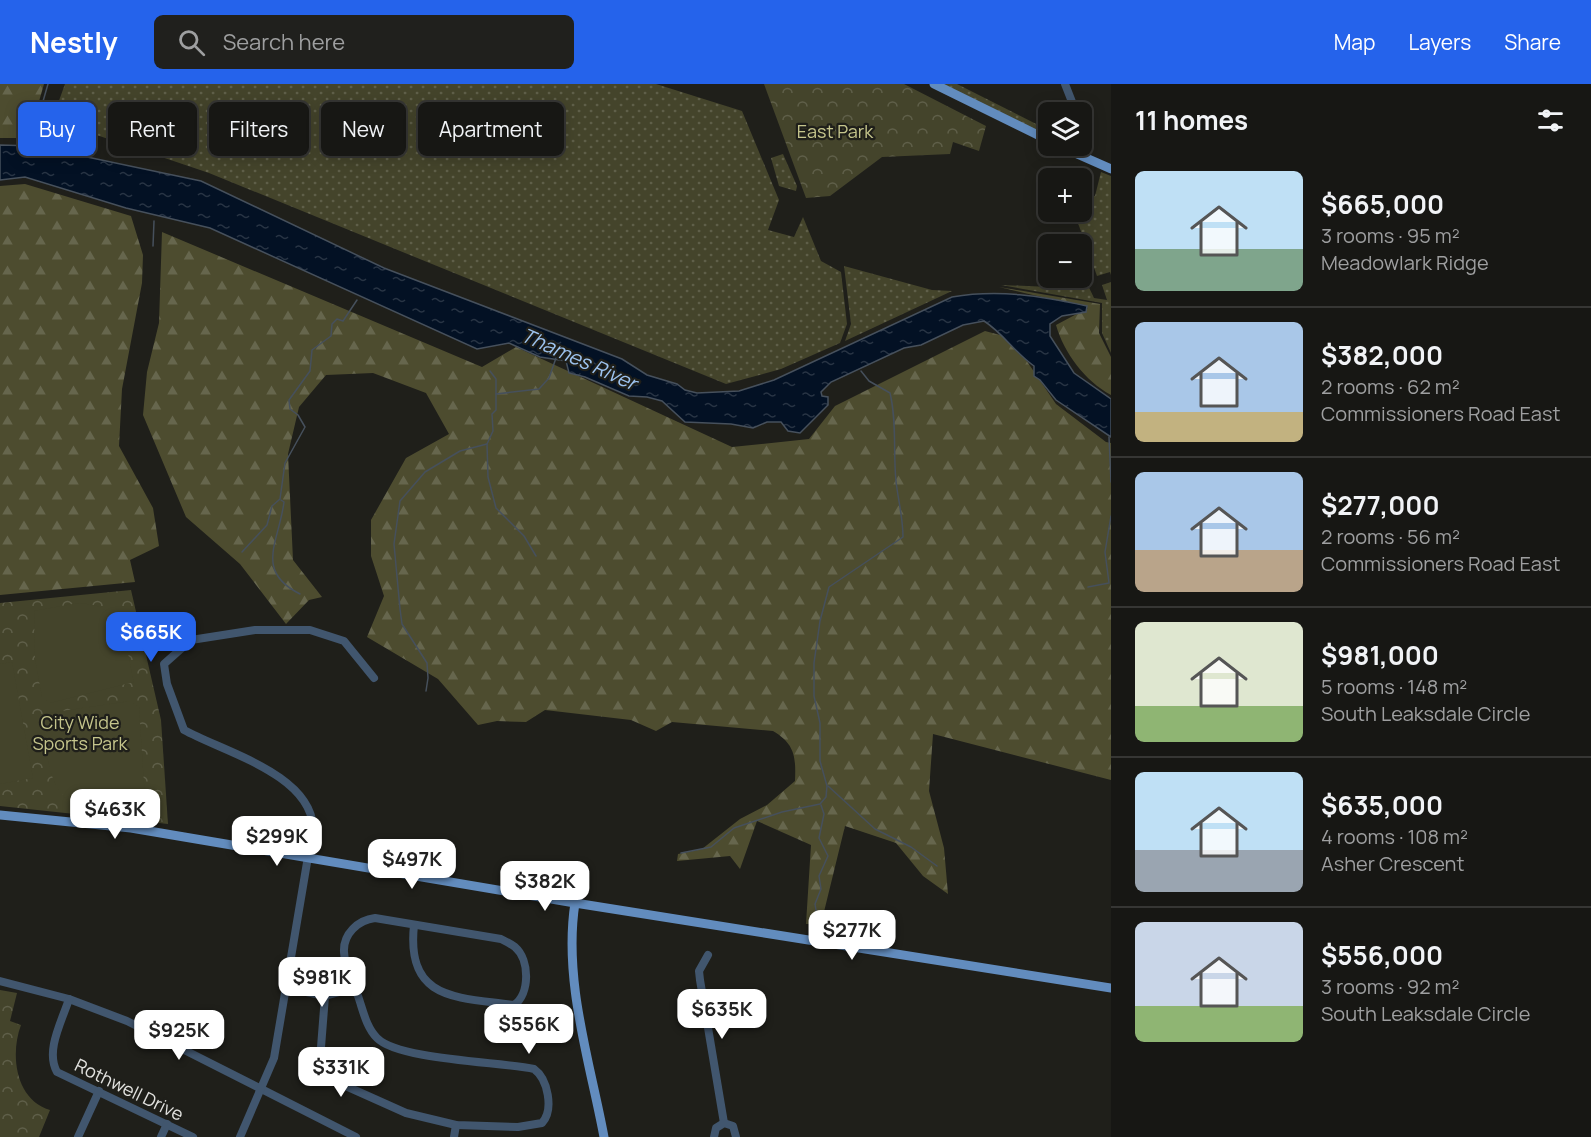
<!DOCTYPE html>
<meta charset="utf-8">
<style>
:root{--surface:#171714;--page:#20201d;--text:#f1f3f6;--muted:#9e9fa0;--line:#363634;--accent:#2563eb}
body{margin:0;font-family:Manrope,sans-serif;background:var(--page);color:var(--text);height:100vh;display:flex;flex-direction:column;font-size:22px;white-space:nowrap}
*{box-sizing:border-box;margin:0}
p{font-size:20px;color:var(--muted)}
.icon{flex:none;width:33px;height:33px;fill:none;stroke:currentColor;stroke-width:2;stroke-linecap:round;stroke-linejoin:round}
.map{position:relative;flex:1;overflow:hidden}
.side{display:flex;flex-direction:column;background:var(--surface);width:480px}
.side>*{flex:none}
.banner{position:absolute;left:18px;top:18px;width:570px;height:54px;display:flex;gap:12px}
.fabs{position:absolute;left:1038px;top:18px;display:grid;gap:12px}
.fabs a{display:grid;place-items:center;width:54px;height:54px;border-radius:9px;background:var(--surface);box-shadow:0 3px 15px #0003,0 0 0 2px var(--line);font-size:30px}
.price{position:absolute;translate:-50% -51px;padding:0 14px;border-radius:12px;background:#fff;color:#222;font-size:20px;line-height:39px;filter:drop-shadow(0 2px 3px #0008)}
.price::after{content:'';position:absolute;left:50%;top:36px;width:18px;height:14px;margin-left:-9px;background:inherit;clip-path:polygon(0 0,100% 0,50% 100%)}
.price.on{background:var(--accent);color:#fff}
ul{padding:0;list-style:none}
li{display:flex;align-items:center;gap:18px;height:150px;padding:0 24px}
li+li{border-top:2px solid var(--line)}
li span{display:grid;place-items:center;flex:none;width:168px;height:120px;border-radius:9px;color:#555}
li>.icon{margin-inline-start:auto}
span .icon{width:72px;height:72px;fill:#fffc;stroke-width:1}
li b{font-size:26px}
h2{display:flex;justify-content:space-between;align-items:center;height:72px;padding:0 24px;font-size:26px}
.tag{padding:0 21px;border-radius:9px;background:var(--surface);box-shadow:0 3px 15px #0003,0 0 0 2px var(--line);font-size:21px;line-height:54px}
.tag.on{background:var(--accent);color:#fff}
header{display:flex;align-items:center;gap:36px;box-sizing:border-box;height:84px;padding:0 30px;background:var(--accent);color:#fff}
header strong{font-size:28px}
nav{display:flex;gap:33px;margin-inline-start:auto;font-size:21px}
.search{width:420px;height:54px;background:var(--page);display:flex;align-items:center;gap:15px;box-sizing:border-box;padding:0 21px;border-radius:9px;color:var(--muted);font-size:22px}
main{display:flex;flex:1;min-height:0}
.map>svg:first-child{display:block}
.grass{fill:url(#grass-dots)}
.forest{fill:url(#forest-firs)}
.park{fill:url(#park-crowns)}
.garden{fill:#44442b}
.water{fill:url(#water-ripples);stroke:#46505c;stroke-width:1.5}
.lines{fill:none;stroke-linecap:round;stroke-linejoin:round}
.stream{stroke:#46505c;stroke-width:1.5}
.minor{stroke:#41566e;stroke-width:8}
.major{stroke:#628cbe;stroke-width:9}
.labels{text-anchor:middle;stroke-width:4.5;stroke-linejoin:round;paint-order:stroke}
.park-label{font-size:18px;fill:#c5c58c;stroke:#1f1f1a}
.street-label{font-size:18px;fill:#e3e3e0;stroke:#1f1f1a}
.water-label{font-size:20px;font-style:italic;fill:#9dc3ef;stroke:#1f1f1a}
</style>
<header>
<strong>Nestly</strong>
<div class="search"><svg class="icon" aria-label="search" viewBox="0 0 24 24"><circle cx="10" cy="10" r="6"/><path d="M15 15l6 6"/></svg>Search here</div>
<nav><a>Map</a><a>Layers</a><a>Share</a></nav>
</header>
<main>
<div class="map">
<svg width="1111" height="1053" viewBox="0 0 1111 1053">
<defs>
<pattern id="grass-dots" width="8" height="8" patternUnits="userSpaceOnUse" patternTransform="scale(1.5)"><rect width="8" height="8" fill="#44442b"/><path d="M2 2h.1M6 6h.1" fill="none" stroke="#5f5f49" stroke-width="1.8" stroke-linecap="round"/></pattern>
<pattern id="forest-firs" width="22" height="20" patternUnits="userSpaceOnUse" patternTransform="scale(1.5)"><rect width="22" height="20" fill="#4d4c2f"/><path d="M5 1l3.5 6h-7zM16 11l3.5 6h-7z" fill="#66664d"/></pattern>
<pattern id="park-crowns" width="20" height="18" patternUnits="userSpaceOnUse" patternTransform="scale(1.5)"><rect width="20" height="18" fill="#44442b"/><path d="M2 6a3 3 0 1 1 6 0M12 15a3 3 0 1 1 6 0" fill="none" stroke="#5f5f49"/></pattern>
<pattern id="water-ripples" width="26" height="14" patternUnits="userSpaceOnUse" patternTransform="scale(1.5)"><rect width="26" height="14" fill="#031124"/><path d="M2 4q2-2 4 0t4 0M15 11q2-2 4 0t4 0" fill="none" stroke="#283444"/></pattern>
</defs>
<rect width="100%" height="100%" fill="#1f1f1a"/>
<g class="grass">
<path d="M65 0H656L742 27 779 116 768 146 794 153 803 133 821 177 841 188 847 240 840 259 781 285 726 300 209 89 52 36Z"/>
<path d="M940 0H957L1048 46V53Z"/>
<path d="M783 70 797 102 796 107 779 102 771 74Z"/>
<path d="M1101 88 1111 92V191L1110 188 1097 192 1074 128H1082V110L1095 112Z"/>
<path d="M844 182 932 206 952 207 845 257 851 240Z"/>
<path d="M1083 191 1094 214 1107 216 1102 201 1111 198V269L1102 249V219L1001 201 1050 203Z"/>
</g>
<g class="forest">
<path d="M0 0H44L31 45 16 54H0Z"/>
<path d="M25 100 131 132 143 171 142 199 122 305 119 362 153 424 159 462 130 476 135 498 0 511V102Z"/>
<path d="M162 148 482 283 516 263 732 363 809 355 835 322 985 247 1011 254 1056 320 1106 358 1111 359V696L933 650 929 707 944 764 948 810 923 792 896 759 845 742 821 840H806L811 761 757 737 740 785 730 772 677 777 678 770 702 765 740 735 767 721 795 697C796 673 795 660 773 647L672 638 656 647 631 636 545 626 526 638 497 637 478 641 438 595 367 553 384 512 371 472V436L406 374 449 350 426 309 373 289 326 291 299 323 288 370 293 476 322 513 309 516 286 540 240 480 186 433 143 331 147 288 159 239Z"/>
<path d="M999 203 1100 220 1099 249 1111 273V311C1085 297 1064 269 1056 241L1088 224Z"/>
</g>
<g class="park">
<path d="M764 0H904L986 42 979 67 953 58 950 70 882 73 830 112 806 114Z"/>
<path d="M131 506 161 636 168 740 0 722V519Z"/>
<path d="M0 906 17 909 10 937 21 941C10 970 15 1016 50 1026L39 1053H0Z"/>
</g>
<g class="garden">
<path d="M78 519C85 520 96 520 102 524 126 538 128 573 134 598L50 619 42 613 35 575 34 527Z"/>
<path d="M12 578 33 694 0 700V580Z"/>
<path d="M130 617 139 623 145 715C129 718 111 723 95 724 45 725 47 665 42 630Z"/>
</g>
<path class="water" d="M0 61 35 62 201 97 384 184 622 275 647 291 677 300 685 306 697 309 739 307 774 296 952 213C999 205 1041 212 1087 222L1086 228 1062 232 1050 240V252L1074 289 1111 315V353L1056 316 1040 296 1034 292V282C1015 269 1003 249 984 237L963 241 921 261 904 264 831 298 821 308 822 312 828 313V321L800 349 788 347 781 338H767L753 344 731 340 685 338 662 317 647 313 629 312 585 293 569 289 566 277 540 273 509 259 477 265 210 144 126 124 25 93 0 96Z"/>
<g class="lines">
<g class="stream">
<path d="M24 62 35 45 48 0"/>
<path d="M153 162 154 137"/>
<path d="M496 310 539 305 549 294 556 274"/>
<path d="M1109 353 1111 398"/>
<path d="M487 360 488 393 496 424 524 452 536 472"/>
<path d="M281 416 284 418C279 458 254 487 300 510"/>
<path d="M242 468 267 441 272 422 280 415 285 379 305 343 298 331 290 325 289 316 310 287 312 266 331 252 332 240 337 235 343 237 357 216"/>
<path d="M1088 503 1109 499 1105 468 1111 432"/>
<path d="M426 607 428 594 427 579 402 540 400 525 394 460 400 417 425 388 460 367 487 360 493 347 492 330 496 326V295L490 287"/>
<path d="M828 702 875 745 911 763 937 782"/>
<path d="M681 769 711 763 734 744 782 728 820 720 826 713 827 702 820 677V639L814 612V579L820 537 829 503 903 453C903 433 898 416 896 397 893 367 897 338 890 309L869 297 861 287"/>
<path d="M812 842 817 832 815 820 821 805 819 792 828 772 819 754 824 730 821 721"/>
</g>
<g class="minor">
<path d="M1065 0 1076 28"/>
<path d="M708 871 699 887 700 896 724 1039"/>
<path d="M0 897 69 915 127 937 356 1053"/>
<path d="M288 904 325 912 354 904"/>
<path d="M325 912 320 976 323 986 339 999 406 1029 456 1041 518 1043 542 1039C554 1026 548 995 534 985 502 978 398 976 377 954 366 943 363 926 358 912 352 898 345 883 344 868 343 850 358 836 375 834L501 855C505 857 511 860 515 863 530 876 530 910 514 921 455 913 406 916 414 841"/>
<path d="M69 915C62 937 45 967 57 988L193 1053"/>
<path d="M78 1053 99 1007"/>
<path d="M161 1053 167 1040"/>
<path d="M240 1053 274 974 313 743C310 690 224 668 184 646L167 600 164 580 191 556 255 546H310L344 557 374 594"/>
<path d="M454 1053 456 1041"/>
<path d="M714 1053 716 1044 724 1039 733 1042 736 1053"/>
</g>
<g class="major">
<path d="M934 0 1048 56"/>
<path d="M1059 62 1111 85"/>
<path d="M0 731 131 744 575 819 1111 904"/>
<path d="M575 819C563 896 590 978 604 1053"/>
</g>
</g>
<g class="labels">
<g class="park-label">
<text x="835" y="54">East Park</text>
<text x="80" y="645">City Wide<tspan x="80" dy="21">Sports Park</tspan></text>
</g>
<g class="street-label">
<text transform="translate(129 1006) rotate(26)" y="6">Rothwell Drive</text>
</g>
<g class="water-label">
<text transform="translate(579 275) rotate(24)" y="7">Thames River</text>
</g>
</g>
</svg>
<div class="fabs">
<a><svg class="icon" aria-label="layers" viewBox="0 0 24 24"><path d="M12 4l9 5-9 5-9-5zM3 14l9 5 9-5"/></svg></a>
<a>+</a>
<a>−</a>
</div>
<b class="price on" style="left:151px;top:579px">$665K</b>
<b class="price" style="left:115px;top:756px">$463K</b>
<b class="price" style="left:277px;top:783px">$299K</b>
<b class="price" style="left:412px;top:806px">$497K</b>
<b class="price" style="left:545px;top:828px">$382K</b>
<b class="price" style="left:852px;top:877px">$277K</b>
<b class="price" style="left:322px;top:924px">$981K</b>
<b class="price" style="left:722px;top:956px">$635K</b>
<b class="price" style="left:529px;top:971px">$556K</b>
<b class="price" style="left:179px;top:977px">$925K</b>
<b class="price" style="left:341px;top:1014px">$331K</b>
<div class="banner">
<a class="tag on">Buy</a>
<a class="tag">Rent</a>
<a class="tag">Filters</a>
<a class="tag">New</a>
<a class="tag">Apartment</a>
</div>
</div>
<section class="side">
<h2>11 homes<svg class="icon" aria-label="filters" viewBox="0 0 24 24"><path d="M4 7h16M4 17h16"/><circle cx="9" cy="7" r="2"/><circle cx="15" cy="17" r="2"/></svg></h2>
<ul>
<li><span style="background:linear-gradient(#bfe0f5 65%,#7fa58c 0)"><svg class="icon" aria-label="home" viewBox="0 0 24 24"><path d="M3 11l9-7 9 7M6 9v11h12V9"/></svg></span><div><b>$665,000</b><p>3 rooms · 95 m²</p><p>Meadowlark Ridge</p></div></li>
<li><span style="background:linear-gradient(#a9c7e8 75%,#c2b280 0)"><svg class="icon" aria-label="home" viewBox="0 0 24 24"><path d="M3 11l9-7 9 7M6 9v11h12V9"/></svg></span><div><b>$382,000</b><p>2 rooms · 62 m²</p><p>Commissioners Road East</p></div></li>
<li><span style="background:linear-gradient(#a9c7e8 65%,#b9a48a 0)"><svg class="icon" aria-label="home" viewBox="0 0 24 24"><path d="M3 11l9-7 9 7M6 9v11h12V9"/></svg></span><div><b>$277,000</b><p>2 rooms · 56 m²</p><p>Commissioners Road East</p></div></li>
<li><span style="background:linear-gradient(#dfe7d0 70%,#8fb573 0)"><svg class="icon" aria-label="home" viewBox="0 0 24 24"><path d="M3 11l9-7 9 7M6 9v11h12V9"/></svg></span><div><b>$981,000</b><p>5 rooms · 148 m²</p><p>South Leaksdale Circle</p></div></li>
<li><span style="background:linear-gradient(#bfe0f5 65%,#9aa5b1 0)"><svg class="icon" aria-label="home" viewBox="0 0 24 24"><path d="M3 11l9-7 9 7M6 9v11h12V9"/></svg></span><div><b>$635,000</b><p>4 rooms · 108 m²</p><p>Asher Crescent</p></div></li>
<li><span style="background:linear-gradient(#c9d6e8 70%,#8fb573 0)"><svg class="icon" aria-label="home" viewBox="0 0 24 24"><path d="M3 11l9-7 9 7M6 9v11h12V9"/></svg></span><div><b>$556,000</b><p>3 rooms · 92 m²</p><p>South Leaksdale Circle</p></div></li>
</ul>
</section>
</main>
